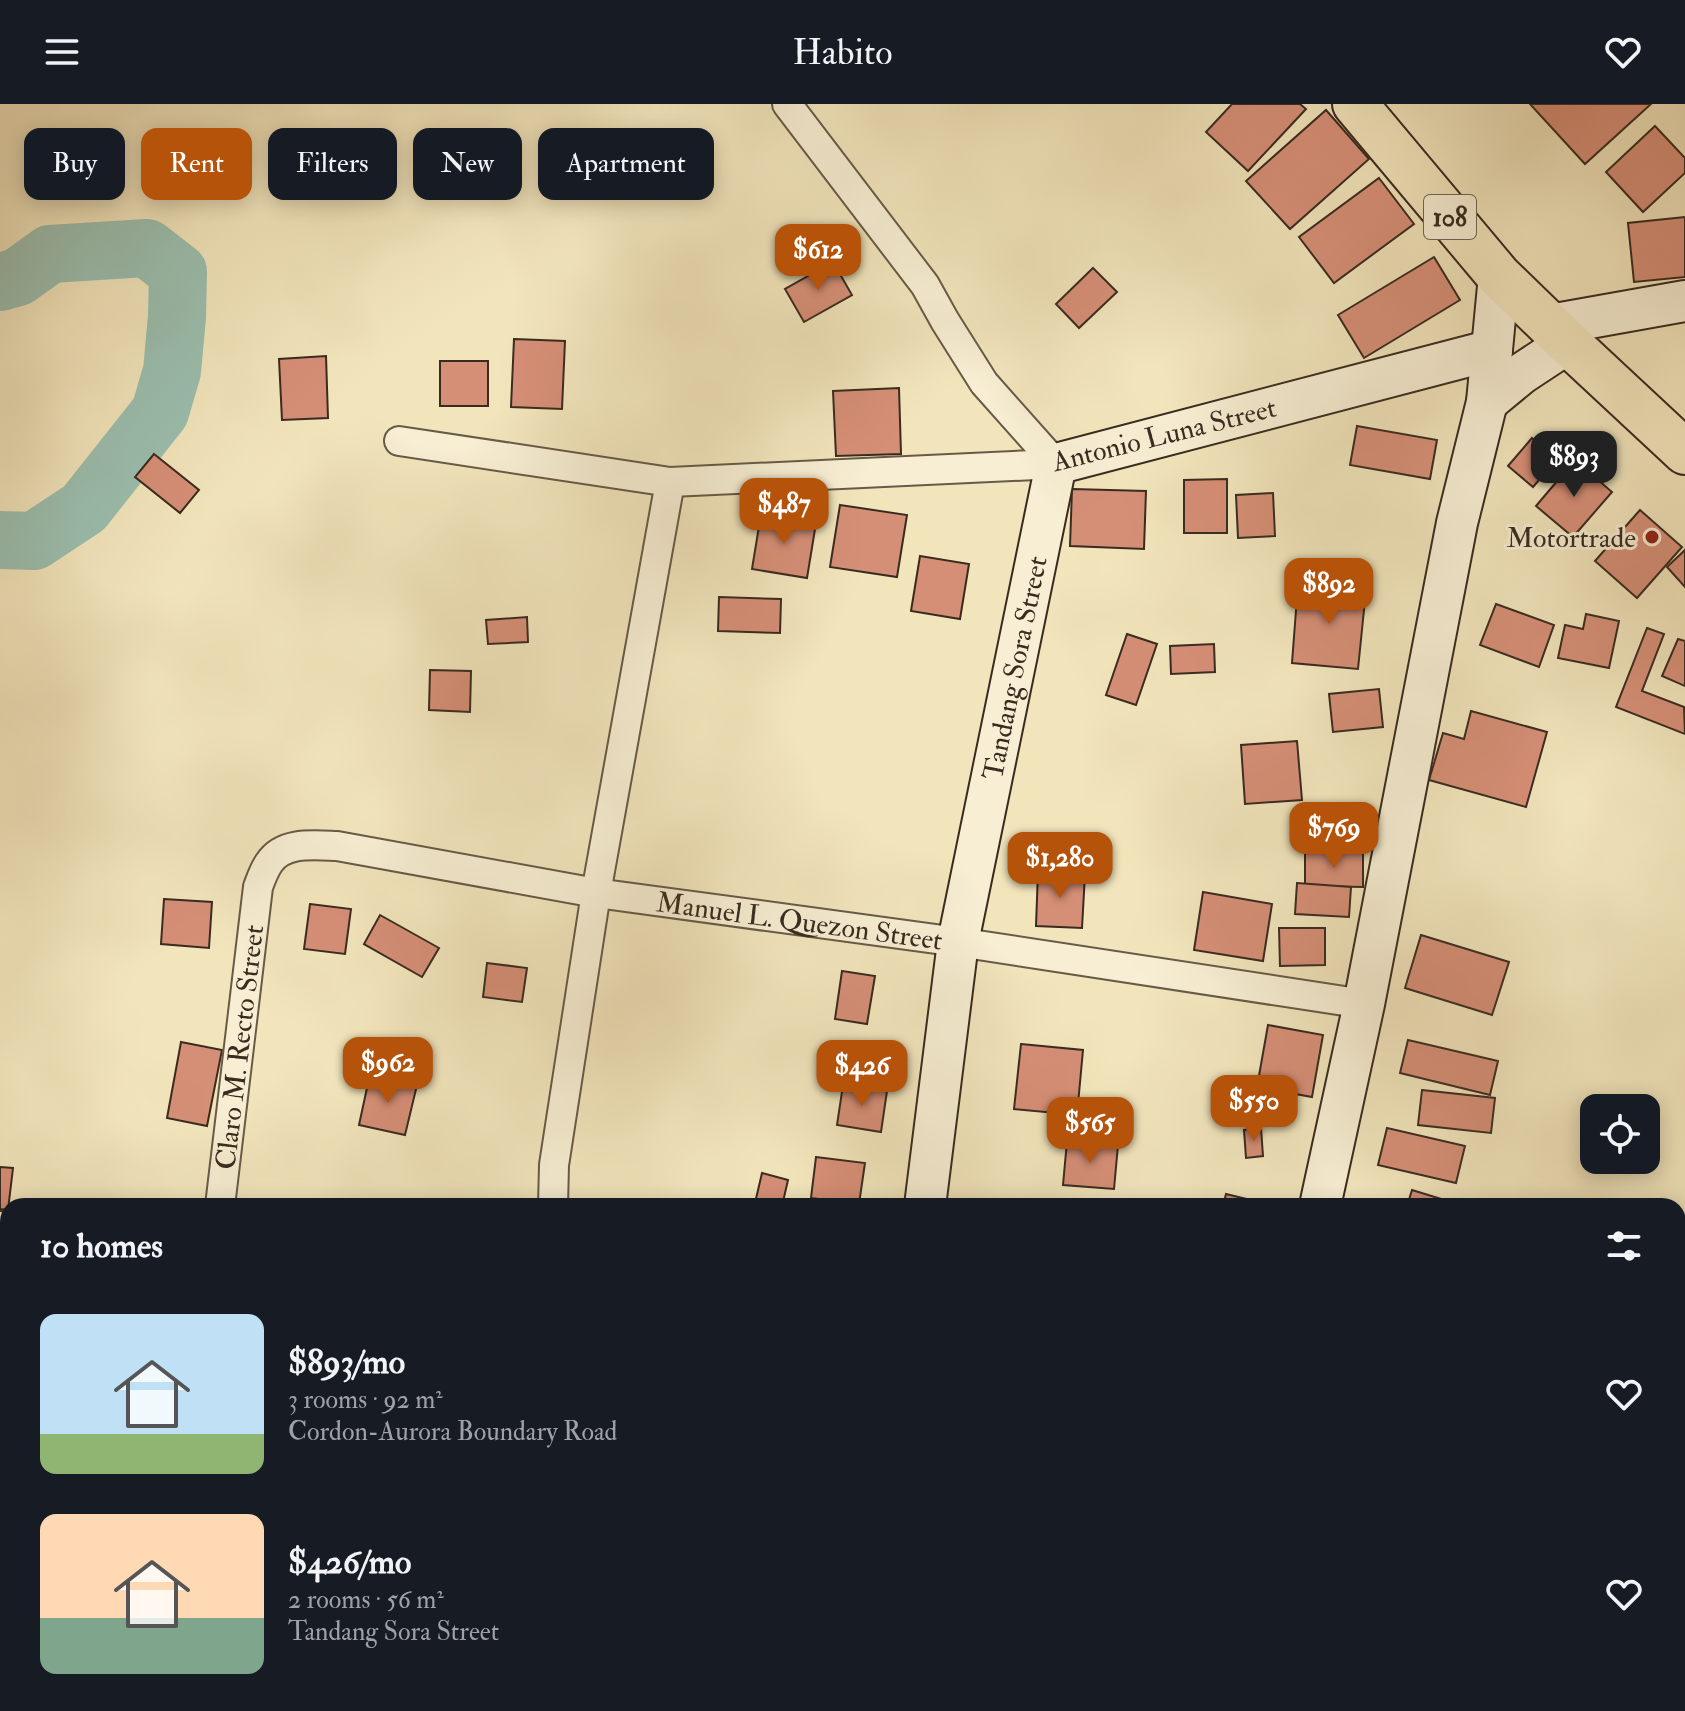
<!DOCTYPE html>
<meta charset="utf-8">
<style>
:root{--surface:#171b24;--page:#20242c;--text:#f1f3f6;--muted:#9ea1a6;--accent:#b45309}
body{margin:0;font-family:"IM FELL Double Pica",serif;background:var(--page);color:var(--text);height:100vh;display:flex;flex-direction:column;font-size:30px;white-space:nowrap}
*{box-sizing:border-box;margin:0}
p{font-size:26px;color:var(--muted)}
.icon{flex:none;width:44px;height:44px;fill:none;stroke:currentColor;stroke-width:2;stroke-linecap:round;stroke-linejoin:round}
.map{position:relative;flex:1;overflow:hidden}
.details{position:absolute;left:0px;top:1094px;width:1686px;height:514px;display:flex;flex-direction:column;background:var(--surface);border-radius:24px 24px 0 0;box-shadow:0 4px 20px #0003}
.details>*{flex:none}
.top-card{position:absolute;left:24px;top:24px;width:800px;height:72px;display:flex;gap:16px}
.controls{position:absolute;left:1580px;top:990px;display:grid;gap:16px}
.controls a{display:grid;place-items:center;width:80px;height:80px;border-radius:16px;background:var(--surface);box-shadow:0 4px 20px #0003;font-size:40px}
.price{position:absolute;translate:-50% -68px;padding:0 18px;border-radius:16px;background:var(--accent);color:#fff;font-size:26px;line-height:52px;filter:drop-shadow(0 2px 4px #0008)}
.price::after{content:'';position:absolute;left:50%;top:48px;width:24px;height:18px;margin-left:-12px;background:inherit;clip-path:polygon(0 0,100% 0,50% 100%)}
.price.on{background:#222;color:#fff}
ul{padding:0;list-style:none}
li{display:flex;align-items:center;gap:24px;height:200px;padding:0 40px}
li span{display:grid;place-items:center;flex:none;width:224px;height:160px;border-radius:16px;color:#555}
li>.icon{margin-inline-start:auto}
span .icon{width:96px;height:96px;fill:#fffc;stroke-width:1}
li b{font-size:34px}
h2{display:flex;justify-content:space-between;align-items:center;height:96px;padding:0 40px;font-size:34px}
.chip{padding:0 28px;border-radius:16px;background:var(--surface);box-shadow:0 4px 20px #0003;font-size:28px;line-height:72px}
.chip.on{background:var(--accent);color:#fff}
header{display:flex;justify-content:space-between;align-items:center;height:104px;padding:0 40px;background:var(--surface);font-size:36px;font-weight:600}
.map>svg:first-child{display:block}
.lines{fill:none;stroke-linecap:round;stroke-linejoin:round}
.river{stroke:#9bbfaf;stroke-width:58}
.building{fill:#d68f77;stroke:#392b20;stroke-width:2}
.street-casing{stroke:#675a47;stroke-width:32}
.secondary-casing{stroke:#392b20;stroke-width:44}
.primary-casing{stroke:#392b20;stroke-width:48}
.street{stroke:#f7eed3;stroke-width:28}
.secondary{stroke:#f7eed3;stroke-width:40}
.primary{stroke:#f2e5bc;stroke-width:44}
.poi-dot{fill:#8f2418;stroke:#f7eed3;stroke-width:3}
.labels{text-anchor:middle;stroke-width:6;stroke-linejoin:round;paint-order:stroke}
.shield{fill:#f7eed3;stroke:#726656;stroke-width:2}
.shield-label{font-size:26px;font-weight:bold;fill:#392b20}
.street-label{font-size:28px;fill:#392b20;stroke:#f7eed3}
.poi-label{font-size:28px;fill:#392b20;stroke:#f7eed3;text-anchor:end}
</style>
<header><svg class="icon" aria-label="menu" viewBox="0 0 24 24"><path d="M4 6h16M4 12h16M4 18h16"/></svg>Habito<svg class="icon" aria-label="heart" viewBox="0 0 24 24"><path d="M12 20l-8-8c-3-5 5-10 8-4 3-6 11-1 8 4z"/></svg></header>
<div class="map">
<svg width="1685" height="1607" viewBox="0 0 1685 1607">
<rect width="100%" height="100%" fill="#f2e5bc"/>
<filter id="stains"><feTurbulence type="fractalNoise" baseFrequency=".0025" numOctaves="4"/><feColorMatrix values="0 0 0 0 .2 0 0 0 0 .09 0 0 0 0 .02 0 0 0 .5 -.17"/></filter>
<radialGradient id="worn" r=".72"><stop offset=".6" stop-color="#630" stop-opacity="0"/><stop offset="1" stop-color="#630" stop-opacity=".3"/></radialGradient>
<g class="lines">
<path class="river" d="M0 178 18 173 50 150 147 144 178 168 177 213 172 267 160 308 84 404 34 437 0 436"/>
</g>
<g class="building">
<path d="M1232 0H1300L1306 5 1248 67 1206 28Z"/>
<path d="M1530 0H1651L1585 60Z"/>
<path d="M1326 6 1369 55 1290 125 1246 77Z"/>
<path d="M1655 22 1685 54V69L1643 108 1606 68Z"/>
<path d="M1379 74 1414 120 1334 179 1299 133Z"/>
<path d="M1685 113V173L1634 178 1628 119Z"/>
<path d="M1434 153 1460 196 1364 254 1338 211Z"/>
<path d="M833 158 852 191 804 218 785 185Z"/>
<path d="M1093 164 1117 188 1079 224 1056 200Z"/>
<path d="M514 235 565 237 562 305 511 303Z"/>
<path d="M326 252 328 314 282 316 279 255Z"/>
<rect x="440" y="257" width="48" height="45"/>
<path d="M899 284 901 350 836 352 833 287Z"/>
<path d="M1357 322 1437 336 1430 375 1350 361Z"/>
<path d="M1532 334 1557 355 1533 383 1508 362Z"/>
<path d="M154 350 199 386 180 409 135 373Z"/>
<path d="M1575 356 1612 388 1573 433 1536 402Z"/>
<path d="M1227 375V429H1184V376Z"/>
<path d="M1072 385 1146 387 1144 445 1070 442Z"/>
<path d="M1273 389 1275 432 1238 434 1236 391Z"/>
<path d="M840 401 907 411 897 473 830 463Z"/>
<path d="M1640 406 1682 443 1637 494 1595 457Z"/>
<path d="M761 410 816 419 807 474 752 465Z"/>
<path d="M1685 446V483L1667 463Z"/>
<path d="M920 452 969 460 960 515 911 507Z"/>
<path d="M1298 480 1366 486 1358 565 1292 559Z"/>
<path d="M719 493 781 495 780 529 718 527Z"/>
<path d="M1496 500 1554 521 1539 563 1480 541Z"/>
<path d="M1586 510 1619 517 1609 564 1558 554 1565 521 1583 525Z"/>
<path d="M527 513 528 538 488 540 486 516Z"/>
<path d="M1647 524 1664 530 1642 587 1684 603 1685 630 1616 603Z"/>
<path d="M1127 530 1157 540 1136 601 1106 591Z"/>
<path d="M1678 535 1685 537V582L1662 572Z"/>
<path d="M1214 540 1215 568 1171 570 1170 542Z"/>
<path d="M430 566 471 567 470 608 429 606Z"/>
<path d="M1379 585 1383 623 1333 628 1329 590Z"/>
<path d="M1471 607 1547 628 1526 703 1429 676 1443 629 1464 635Z"/>
<path d="M1297 637 1302 696 1245 700 1241 641Z"/>
<rect x="1323" y="727" width="31" height="19"/>
<path d="M1305 748 1363 749V783L1305 782Z"/>
<path d="M1038 767 1085 770 1082 824 1036 822Z"/>
<path d="M1297 779 1351 783 1349 813 1295 810Z"/>
<path d="M1203 788 1272 800 1263 857 1194 846Z"/>
<path d="M164 795 212 798 209 844 161 840Z"/>
<path d="M310 800 351 805 345 850 304 845Z"/>
<path d="M380 811 439 844 422 873 364 840Z"/>
<path d="M1279 824H1325V861L1280 862Z"/>
<path d="M1421 831 1509 858 1492 911 1405 884Z"/>
<path d="M487 859 527 864 522 898 483 893Z"/>
<path d="M842 867 875 872 867 920 835 915Z"/>
<path d="M1268 921 1323 931 1312 993 1257 983Z"/>
<path d="M1408 936 1498 957 1490 991 1400 969Z"/>
<path d="M181 938 222 946 207 1022 167 1014Z"/>
<path d="M1021 940 1083 946 1077 1011 1014 1005Z"/>
<path d="M370 970 417 981 405 1031 359 1021Z"/>
<path d="M843 981 887 987 881 1028 837 1021Z"/>
<path d="M1422 986 1495 994 1491 1029 1418 1021Z"/>
<path d="M1261 1024 1263 1052 1246 1054 1244 1026Z"/>
<path d="M1387 1024 1465 1042 1456 1079 1378 1061Z"/>
<path d="M1067 1037 1118 1041 1114 1085 1063 1081Z"/>
<path d="M816 1053 865 1059 859 1100 811 1094Z"/>
<path d="M0 1063 13 1064 8 1106 0 1105Z"/>
<path d="M762 1069 788 1076 782 1102H767L755 1099Z"/>
<path d="M1412 1086 1464 1102H1407Z"/>
<path d="M1226 1090 1267 1100 1266 1102H1223Z"/>
<path d="M0 1181 8 1183 1 1226 0 1225Z"/>
<path d="M582 1600H624V1606L582 1607Z"/>
<rect x="691" y="1600" width="37" height="7"/>
</g>
<g class="lines">
<g class="street-casing">
<g id="street">
<path d="M787 0 925 181 945 217 984 279 1056 360"/>
<path d="M399 337 670 378 1056 360"/>
<path id="s1" d="M220 1102 258 783C261 775 264 766 269 759 283 737 314 741 337 742L596 789 958 838 1364 900"/>
<path d="M553 1102 554 1061 596 789 670 378"/>
<path d="M1678 1320 1685 1314"/>
<path d="M360 1600 419 1607"/>
<path d="M1357 1600 1403 1607"/>
<path d="M159 1607 160 1600"/>
<path d="M508 1607 509 1600"/>
<path d="M1593 1607 1594 1600"/>
</g>
</g>
<g class="secondary-casing">
<g id="secondary">
<path d="M1550 221 1685 197"/>
<path d="M1487 298 1521 270 1568 239"/>
<path id="s2" d="M925 1102 958 838 1056 360 1492 246"/>
<path d="M1320 1102 1364 900 1457 419 1487 298 1499 172"/>
<path d="M0 1128 8 1130"/>
<path d="M867 1607 868 1600"/>
<path d="M1215 1607 1216 1600"/>
</g>
</g>
<g class="primary-casing">
<path id="primary" d="M1355 0 1499 172 1568 239 1685 348"/>
</g>
<use href="#street" class="street"/>
<use href="#secondary" class="secondary"/>
<use href="#primary" class="primary"/>
</g>
<circle class="poi-dot" cx="1652" cy="433" r="8"/>
<g class="labels">
<rect class="shield" x="1424" y="91" width="52" height="44" rx="6"/>
<g class="shield-label">
<text x="1450" y="122">108</text>
</g>
<g class="street-label">
<text transform="translate(1164 330) rotate(-14)" y="10">Antonio Luna Street</text>
<text dy="10" stroke="none"><textPath href="#s2" startOffset="546">Tandang Sora Street</textPath></text>
<text dy="10" stroke="none"><textPath href="#s1" startOffset="890">Manuel L. Quezon Street</textPath></text>
<text dy="10" stroke="none"><textPath href="#s1" startOffset="160">Claro M. Recto Street</textPath></text>
</g>
<g class="poi-label">
<text x="1636" y="443">Motortrade</text>
</g>
</g>
<rect width="100%" height="100%" filter="url(#stains)"/>
<rect width="100%" height="100%" fill="url(#worn)"/>
</svg>
<div class="controls">
<a><svg class="icon" aria-label="locate" viewBox="0 0 24 24"><circle cx="12" cy="12" r="6"/><path d="M12 2v4M12 18v4M2 12h4M18 12h4"/></svg></a>
</div>
<b class="price" style="left:818px;top:188px">$612</b>
<b class="price on" style="left:1574px;top:395px">$893</b>
<b class="price" style="left:784px;top:442px">$487</b>
<b class="price" style="left:1329px;top:522px">$892</b>
<b class="price" style="left:1334px;top:766px">$769</b>
<b class="price" style="left:1060px;top:796px">$1,280</b>
<b class="price" style="left:388px;top:1001px">$962</b>
<b class="price" style="left:862px;top:1004px">$426</b>
<b class="price" style="left:1254px;top:1039px">$550</b>
<b class="price" style="left:1090px;top:1061px">$565</b>
<div class="top-card">
<a class="chip">Buy</a>
<a class="chip on">Rent</a>
<a class="chip">Filters</a>
<a class="chip">New</a>
<a class="chip">Apartment</a>
</div>
<section class="details">
<h2>10 homes<svg class="icon" aria-label="filters" viewBox="0 0 24 24"><path d="M4 7h16M4 17h16"/><circle cx="9" cy="7" r="2"/><circle cx="15" cy="17" r="2"/></svg></h2>
<ul>
<li><span style="background:linear-gradient(#bfe0f5 75%,#8fb573 0)"><svg class="icon" aria-label="home" viewBox="0 0 24 24"><path d="M3 11l9-7 9 7M6 9v11h12V9"/></svg></span><div><b>$893/mo</b><p>3 rooms · 92 m²</p><p>Cordon-Aurora Boundary Road</p></div><svg class="icon" aria-label="heart" viewBox="0 0 24 24"><path d="M12 20l-8-8c-3-5 5-10 8-4 3-6 11-1 8 4z"/></svg></li>
<li><span style="background:linear-gradient(#ffd9b3 65%,#7fa58c 0)"><svg class="icon" aria-label="home" viewBox="0 0 24 24"><path d="M3 11l9-7 9 7M6 9v11h12V9"/></svg></span><div><b>$426/mo</b><p>2 rooms · 56 m²</p><p>Tandang Sora Street</p></div><svg class="icon" aria-label="heart" viewBox="0 0 24 24"><path d="M12 20l-8-8c-3-5 5-10 8-4 3-6 11-1 8 4z"/></svg></li>
</ul>
</section>
</div>
